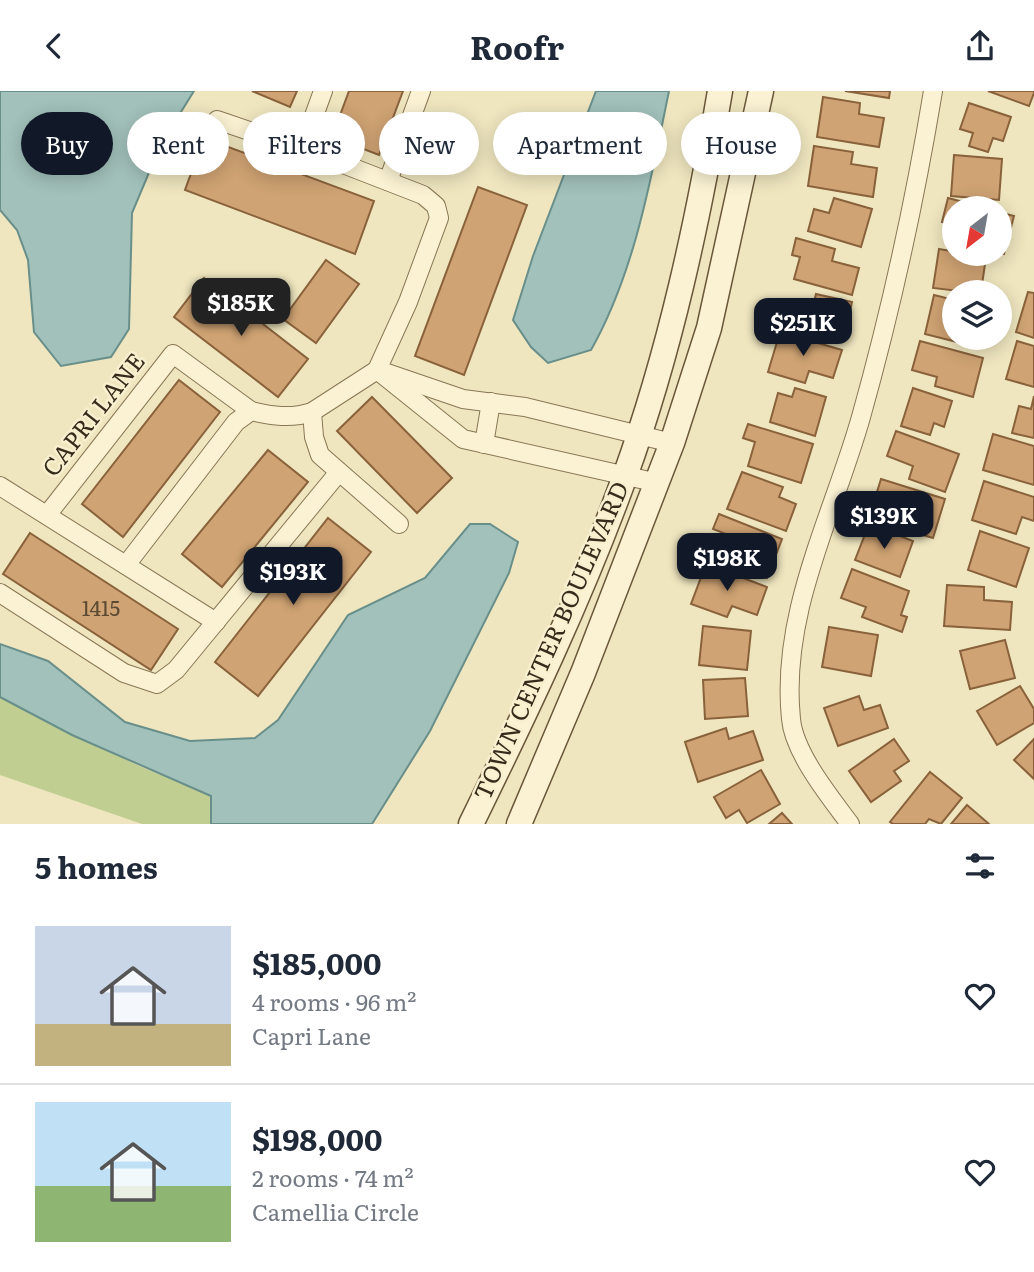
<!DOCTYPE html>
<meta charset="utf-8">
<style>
:root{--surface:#fff;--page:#f2f2f3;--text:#1f2937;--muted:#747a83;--line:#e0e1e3;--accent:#111827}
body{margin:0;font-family:Literata,serif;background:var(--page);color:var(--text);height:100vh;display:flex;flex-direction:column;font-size:26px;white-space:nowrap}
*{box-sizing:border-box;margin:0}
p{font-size:23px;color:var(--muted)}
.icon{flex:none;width:38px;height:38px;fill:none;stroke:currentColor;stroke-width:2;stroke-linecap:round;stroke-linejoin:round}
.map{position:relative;height:733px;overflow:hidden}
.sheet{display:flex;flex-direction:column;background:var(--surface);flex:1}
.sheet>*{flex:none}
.top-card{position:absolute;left:21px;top:21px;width:992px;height:63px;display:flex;gap:14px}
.needle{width:46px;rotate:211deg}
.controls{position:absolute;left:942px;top:105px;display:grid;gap:14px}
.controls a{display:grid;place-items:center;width:70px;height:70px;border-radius:50%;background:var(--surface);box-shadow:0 4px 18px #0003;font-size:35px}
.price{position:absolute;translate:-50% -60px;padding:0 16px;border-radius:14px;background:var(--accent);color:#fff;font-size:23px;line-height:46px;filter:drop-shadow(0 2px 4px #0008)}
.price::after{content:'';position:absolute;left:50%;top:42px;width:21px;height:16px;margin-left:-10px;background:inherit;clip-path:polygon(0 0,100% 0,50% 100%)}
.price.active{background:#222;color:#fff}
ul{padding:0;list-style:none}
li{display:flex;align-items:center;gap:21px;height:175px;padding:0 35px}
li+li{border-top:2px solid var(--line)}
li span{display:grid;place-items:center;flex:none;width:196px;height:140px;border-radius:0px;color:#555}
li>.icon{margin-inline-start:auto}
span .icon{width:84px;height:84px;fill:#fffc;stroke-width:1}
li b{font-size:30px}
h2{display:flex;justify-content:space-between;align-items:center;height:84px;padding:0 35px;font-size:30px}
.pill{padding:0 24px;border-radius:32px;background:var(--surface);box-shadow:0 4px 18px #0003;font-size:24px;line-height:63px}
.pill.active{background:var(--accent);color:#fff}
header{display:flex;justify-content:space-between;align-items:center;height:91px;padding:0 35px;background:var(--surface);font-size:32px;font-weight:700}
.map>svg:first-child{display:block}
.green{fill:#c0ce92}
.water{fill:#a2c1bb;stroke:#698f8a;stroke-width:2}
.building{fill:#cfa373;stroke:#89623b;stroke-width:2}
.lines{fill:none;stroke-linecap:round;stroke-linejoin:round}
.street-casing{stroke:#897756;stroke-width:20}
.secondary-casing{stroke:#6a573a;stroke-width:27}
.street{stroke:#faf2d2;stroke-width:18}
.secondary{stroke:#faf2d2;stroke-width:24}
.labels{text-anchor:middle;stroke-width:5;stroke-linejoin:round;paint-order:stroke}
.number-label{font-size:21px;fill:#5d4a32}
.street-label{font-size:24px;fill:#372c1c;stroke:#f7efce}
</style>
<header><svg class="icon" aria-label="back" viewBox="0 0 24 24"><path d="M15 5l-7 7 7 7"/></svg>Roofr<svg class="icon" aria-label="share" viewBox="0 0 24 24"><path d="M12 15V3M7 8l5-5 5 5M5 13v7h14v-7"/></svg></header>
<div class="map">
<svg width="1034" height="733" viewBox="0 0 1034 733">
<rect width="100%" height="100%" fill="#efe6bf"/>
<path class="green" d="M0 606 139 675 212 705 211 733H142L0 684Z"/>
<g class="water">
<path d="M0 0H194L161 53 132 122 129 238 111 266 61 275 34 241 28 169 17 139 0 119Z"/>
<path d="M596 0H669C651 87 635 181 591 259L548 272 531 256 513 229 533 165Z"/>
<path d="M470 433H490L518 451 509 482 430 640 372 733H211V705L72 644 0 606V553L48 570 125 631 190 650 255 647 278 629 348 524 425 487Z"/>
</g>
<g class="building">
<path d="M252 0H297L290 16Z"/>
<path d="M349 0H403L379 64 332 46Z"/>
<path d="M845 0H890L889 7Z"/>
<path d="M988 0H1034V2L1029 15Z"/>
<path d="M823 6 860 12 859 23 884 27 879 56 817 46Z"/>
<path d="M969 12 1011 26 1003 50 993 47 988 61 969 55 973 42 960 38Z"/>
<path d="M204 47 374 110 355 163 185 99Z"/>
<path d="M814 55 853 61 851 73 877 77 873 106 808 95Z"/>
<path d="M954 64 1002 68 999 109 951 105Z"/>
<path d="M478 96 527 114 464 284 415 265Z"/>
<path d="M834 107 872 118 861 156 808 140 814 118 829 122Z"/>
<path d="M948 107 986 117H954V134L942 131Z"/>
<path d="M999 121 1014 125 1004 163 999 161Z"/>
<path d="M796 147 835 158 832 170 859 177 852 204 794 188 800 166 792 164Z"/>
<path d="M939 158 986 166 982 194 969 191 967 201 933 197Z"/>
<path d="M326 169 359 193 316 252 283 228Z"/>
<path d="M204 187 308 268 278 306 174 226Z"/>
<path d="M1028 201 1034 202V247L1016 241Z"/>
<path d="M816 203 852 211 843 250 798 240 804 213 813 215Z"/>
<path d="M934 204 954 209V247H970L969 254 925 243Z"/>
<path d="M780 241 842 259 833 287 809 280 805 292 768 281Z"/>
<path d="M920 250 983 267 973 306 935 295 937 286 912 279Z"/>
<path d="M1017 250 1034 255V296L1006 288Z"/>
<path d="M179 289 220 321 123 446 82 413Z"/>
<path d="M795 297 826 306 815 345 770 331 778 302 792 306Z"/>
<path d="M913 297 952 310 944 336 934 332 930 344 901 335Z"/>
<path d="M1034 305V347L1012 342 1019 315 1031 318Z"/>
<path d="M372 306 452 387 417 422 337 340Z"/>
<path d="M748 333 813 353 801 392 748 375 755 351 743 347Z"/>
<path d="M896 340 959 363 945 401 909 388 913 375 887 365Z"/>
<path d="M993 343 1034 355V394L983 379Z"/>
<path d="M268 359 308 391 222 496 182 463Z"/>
<path d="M742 381 783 396 779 406 796 413 786 440 727 418Z"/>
<path d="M881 388 945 408 933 447 892 435 896 424 872 417Z"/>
<path d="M984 390 1034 406V430L1022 426 1016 443 972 429Z"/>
<path d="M719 423 782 448 767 487 717 467 726 443 713 438Z"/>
<path d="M328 427 371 461 258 605 215 571Z"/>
<path d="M869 433 913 450 900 486 855 469Z"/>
<path d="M980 440 1029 457 1016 496 968 479Z"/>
<path d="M30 442 178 538 151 579 3 483Z"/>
<path d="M706 473 767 496 757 524 732 515 727 526 691 513Z"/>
<path d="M852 478 909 500 901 524 907 526 902 541 862 526 866 516 841 507Z"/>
<path d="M947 494 984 496V509L1012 511 1010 539 944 535Z"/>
<path d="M703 535 751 540 747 579 699 574Z"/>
<path d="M829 536 878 544 871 585 822 576Z"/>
<path d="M1005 549 1015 587 970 598 960 560Z"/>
<path d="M745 587 748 625 705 628 703 589Z"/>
<path d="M1020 595 1034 618V632L997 654 977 620Z"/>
<path d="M859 605 864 619 880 614 888 637 838 655 824 617Z"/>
<path d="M726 637 729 648 753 640 763 669 698 691 685 651Z"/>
<path d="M894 648 909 670 894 680 901 690 871 711 849 680Z"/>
<path d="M1034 648V688L1014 669Z"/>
<path d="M761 679 780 713 747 732 739 719 726 727 714 706Z"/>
<path d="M930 681 962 707 941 733 929 728 925 733H893L890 731Z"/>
<path d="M967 714 989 733H951Z"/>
<path d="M782 722 792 733H769Z"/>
</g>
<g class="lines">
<g class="street-casing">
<g id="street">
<path d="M302 58 323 0"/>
<path d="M388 90 421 0"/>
<path d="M377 279 463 348 658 392"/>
<path d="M387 282 463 308 525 316 672 352"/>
<path d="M312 321 314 346 320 364 399 433"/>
<path d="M484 353 491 311"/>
<path d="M0 395 216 531"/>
<path d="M47 424 173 263 251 320"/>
<path d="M126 474 236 331 251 320C272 325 291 328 312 321L377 279 408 211 439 127 436 115 423 104 320 64 217 29"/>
<path d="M0 502 124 582 157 593 176 579 339 381"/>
<path d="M850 733C830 706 794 662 791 628 780 522 833 425 861 326 891 219 915 109 933 0"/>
</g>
</g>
<g class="secondary-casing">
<g id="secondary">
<path d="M471 733C527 619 582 504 625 385 670 261 698 130 720 0"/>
<path d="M519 733 583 582 672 352 709 237 761 0"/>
</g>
</g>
<use href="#street" class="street"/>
<use href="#secondary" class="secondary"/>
</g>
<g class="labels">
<g class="number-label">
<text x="101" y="525">1415</text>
</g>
<g class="street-label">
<text transform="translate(94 324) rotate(-52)" y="8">CAPRI LANE</text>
<text transform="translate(552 550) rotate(-66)" y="8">TOWN CENTER BOULEVARD</text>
</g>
</g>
</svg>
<div class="controls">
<a><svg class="needle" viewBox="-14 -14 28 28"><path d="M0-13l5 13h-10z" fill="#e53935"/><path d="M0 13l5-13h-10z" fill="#747a83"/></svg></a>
<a><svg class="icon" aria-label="layers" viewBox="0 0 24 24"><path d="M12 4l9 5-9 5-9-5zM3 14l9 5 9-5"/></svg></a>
</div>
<b class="price active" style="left:241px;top:247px">$185K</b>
<b class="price" style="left:803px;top:267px">$251K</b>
<b class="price" style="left:884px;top:460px">$139K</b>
<b class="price" style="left:727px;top:502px">$198K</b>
<b class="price" style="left:293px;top:516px">$193K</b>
<div class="top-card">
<a class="pill active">Buy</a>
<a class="pill">Rent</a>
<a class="pill">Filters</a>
<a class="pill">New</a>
<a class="pill">Apartment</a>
<a class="pill">House</a>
</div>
</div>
<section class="sheet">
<h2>5 homes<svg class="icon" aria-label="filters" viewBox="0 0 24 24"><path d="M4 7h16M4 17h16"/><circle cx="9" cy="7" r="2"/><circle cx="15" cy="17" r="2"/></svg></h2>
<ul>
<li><span style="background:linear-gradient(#c9d6e8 70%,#c2b280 0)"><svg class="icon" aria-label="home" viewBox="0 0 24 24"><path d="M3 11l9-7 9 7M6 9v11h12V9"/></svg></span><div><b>$185,000</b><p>4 rooms · 96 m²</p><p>Capri Lane</p></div><svg class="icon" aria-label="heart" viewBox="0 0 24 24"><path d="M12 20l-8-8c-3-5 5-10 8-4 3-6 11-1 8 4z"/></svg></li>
<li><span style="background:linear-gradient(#bfe0f5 60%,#8fb573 0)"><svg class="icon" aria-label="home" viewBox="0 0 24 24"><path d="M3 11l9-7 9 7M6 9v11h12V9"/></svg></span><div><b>$198,000</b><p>2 rooms · 74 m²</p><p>Camellia Circle</p></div><svg class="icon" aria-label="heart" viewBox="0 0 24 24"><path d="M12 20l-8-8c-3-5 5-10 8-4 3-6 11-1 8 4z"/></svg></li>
</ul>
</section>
